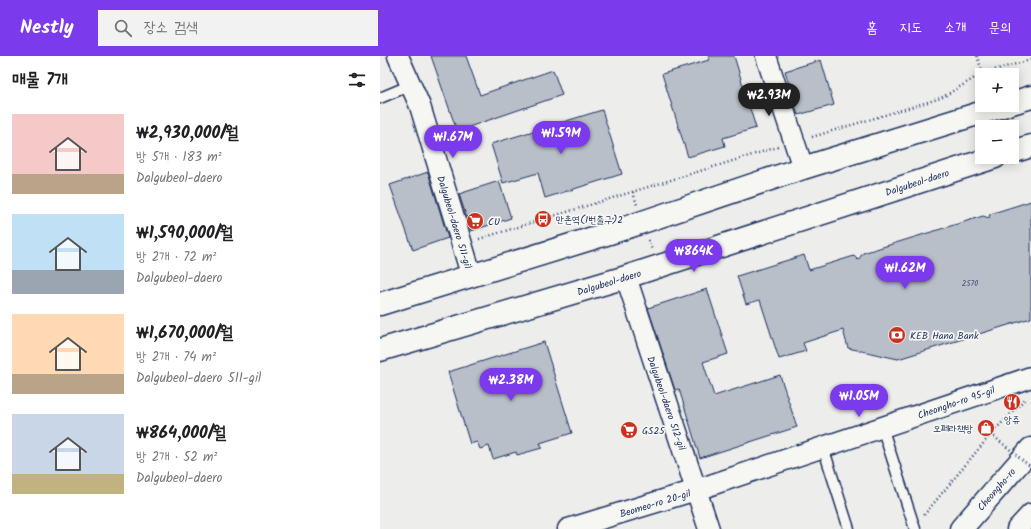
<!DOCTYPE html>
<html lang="ko">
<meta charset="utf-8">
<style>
:root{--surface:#fff;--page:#f2f2f2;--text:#202124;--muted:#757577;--accent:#7c3aed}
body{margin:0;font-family:Kalam,"Poor Story",sans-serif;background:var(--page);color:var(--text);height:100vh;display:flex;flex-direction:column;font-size:15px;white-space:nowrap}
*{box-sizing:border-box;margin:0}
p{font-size:13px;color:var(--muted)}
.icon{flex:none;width:22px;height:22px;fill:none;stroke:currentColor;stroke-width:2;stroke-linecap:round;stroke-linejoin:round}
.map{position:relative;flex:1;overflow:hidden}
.panel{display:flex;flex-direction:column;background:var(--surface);width:380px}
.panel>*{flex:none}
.buttons{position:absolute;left:595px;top:12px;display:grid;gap:8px}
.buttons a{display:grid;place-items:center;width:44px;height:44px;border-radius:0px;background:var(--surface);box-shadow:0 2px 10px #0003;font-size:20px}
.price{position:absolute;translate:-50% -34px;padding:0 9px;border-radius:14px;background:var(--accent);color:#fff;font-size:13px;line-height:26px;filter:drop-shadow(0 1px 2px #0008)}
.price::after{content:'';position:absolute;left:50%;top:24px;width:12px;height:9px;margin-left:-6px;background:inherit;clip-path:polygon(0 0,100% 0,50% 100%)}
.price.on{background:#222;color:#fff}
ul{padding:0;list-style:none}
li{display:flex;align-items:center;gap:12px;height:100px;padding:0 12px}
li span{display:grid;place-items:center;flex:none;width:112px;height:80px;border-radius:0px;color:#555}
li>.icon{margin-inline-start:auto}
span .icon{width:48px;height:48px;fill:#fffc;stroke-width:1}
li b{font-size:17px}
h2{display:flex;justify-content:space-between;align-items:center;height:48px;padding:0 12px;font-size:17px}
header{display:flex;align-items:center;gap:24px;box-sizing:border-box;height:56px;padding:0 20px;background:var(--accent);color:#fff}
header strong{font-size:19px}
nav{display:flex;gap:22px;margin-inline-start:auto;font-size:14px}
.search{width:280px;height:36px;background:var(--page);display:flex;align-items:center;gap:10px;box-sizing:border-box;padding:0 14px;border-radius:0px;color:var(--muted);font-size:15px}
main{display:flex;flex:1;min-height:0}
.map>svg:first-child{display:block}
.building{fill:#b9bfc8;stroke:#1b2f5e}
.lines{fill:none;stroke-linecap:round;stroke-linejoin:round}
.service-casing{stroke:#1b2f5e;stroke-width:13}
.minor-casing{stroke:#1b2f5e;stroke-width:23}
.secondary-casing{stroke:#1b2f5e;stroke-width:25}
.path{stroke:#1b2f5e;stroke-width:2.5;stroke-dasharray:1 3;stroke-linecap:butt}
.service{stroke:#f6f6f2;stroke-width:10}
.minor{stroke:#f6f6f2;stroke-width:20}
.secondary{stroke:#f6f6f2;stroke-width:22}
.path-bridge{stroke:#1b2f5e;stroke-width:2.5;stroke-dasharray:1 3;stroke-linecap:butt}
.labels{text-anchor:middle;stroke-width:3.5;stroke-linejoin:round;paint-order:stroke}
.number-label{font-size:8px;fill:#425378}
.street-label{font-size:10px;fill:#1b2f5e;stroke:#f6f6f2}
.poi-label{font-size:10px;fill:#1b2f5e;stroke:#f6f6f2;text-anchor:start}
</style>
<header>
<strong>Nestly</strong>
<div class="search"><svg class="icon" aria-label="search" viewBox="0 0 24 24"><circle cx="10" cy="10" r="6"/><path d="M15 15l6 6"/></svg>장소 검색</div>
<nav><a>홈</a><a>지도</a><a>소개</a><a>문의</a></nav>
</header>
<main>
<section class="panel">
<h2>매물 7개<svg class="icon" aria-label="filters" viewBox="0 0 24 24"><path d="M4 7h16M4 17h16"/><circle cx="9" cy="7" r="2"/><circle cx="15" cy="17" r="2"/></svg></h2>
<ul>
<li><span style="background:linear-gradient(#f6c9c9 75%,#b9a48a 0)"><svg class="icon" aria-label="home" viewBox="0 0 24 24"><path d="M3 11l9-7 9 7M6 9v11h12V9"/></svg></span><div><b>₩2,930,000/월</b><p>방 5개 · 183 m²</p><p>Dalgubeol-daero</p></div></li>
<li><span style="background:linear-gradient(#bfe0f5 70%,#9aa5b1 0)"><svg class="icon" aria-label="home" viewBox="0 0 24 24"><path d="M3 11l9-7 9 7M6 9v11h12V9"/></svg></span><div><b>₩1,590,000/월</b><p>방 2개 · 72 m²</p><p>Dalgubeol-daero</p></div></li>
<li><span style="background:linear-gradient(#ffd9b3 75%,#b9a48a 0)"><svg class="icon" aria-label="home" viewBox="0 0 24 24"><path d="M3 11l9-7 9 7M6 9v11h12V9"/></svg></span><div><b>₩1,670,000/월</b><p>방 2개 · 74 m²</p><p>Dalgubeol-daero 511-gil</p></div></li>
<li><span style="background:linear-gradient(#c9d6e8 75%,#c2b280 0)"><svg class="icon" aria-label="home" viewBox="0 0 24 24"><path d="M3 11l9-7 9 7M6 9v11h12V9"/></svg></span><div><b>₩864,000/월</b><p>방 2개 · 52 m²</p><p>Dalgubeol-daero</p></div></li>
</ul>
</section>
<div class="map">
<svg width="651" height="473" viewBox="0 0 651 473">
<rect width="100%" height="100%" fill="#edeeec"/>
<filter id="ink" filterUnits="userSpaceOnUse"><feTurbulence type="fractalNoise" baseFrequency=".025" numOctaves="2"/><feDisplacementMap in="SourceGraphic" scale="8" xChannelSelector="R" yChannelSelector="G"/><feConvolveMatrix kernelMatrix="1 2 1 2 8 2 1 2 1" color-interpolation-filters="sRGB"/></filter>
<g filter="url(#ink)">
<g class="building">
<path d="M51 0H86L100 39 173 14 182 39 77 75Z"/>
<path d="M328 0H354L376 72 343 82 345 90 308 101 282 18 329 4Z"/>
<path d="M441 4 454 49 418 59 405 15Z"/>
<path d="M222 54 242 118 165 142 158 117 123 127 111 88Z"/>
<path d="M48 116 68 182 33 194 10 129Z"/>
<path d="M119 125 131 162 91 175 79 138Z"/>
<path d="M651 145V262L518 303 468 292 463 274 423 287 426 295 399 303 380 244 366 248 357 220 424 199 429 214 474 200 478 204 483 197 603 160 609 162 610 158Z"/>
<path d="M327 233 348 298 323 306 334 340 400 319 417 371 320 402 299 333 295 334 268 252Z"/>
<path d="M164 286 192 377 160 387 162 392 137 399 136 396 113 403 109 390 100 393 97 386 90 388 68 316Z"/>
</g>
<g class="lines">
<g class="service-casing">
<g id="service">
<path d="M0 42 31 29"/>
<path d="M502 371 535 473"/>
<path d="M443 391 469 473"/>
</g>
</g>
<g class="minor-casing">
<g id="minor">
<path d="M18 0 40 50 91 218"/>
<path d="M386 0 423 112"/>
<path d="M246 221 329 473"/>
<path d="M188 473 316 434 651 321"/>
<path d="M637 473 651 458"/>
</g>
</g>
<g class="secondary-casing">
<g id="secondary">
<path d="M632 47 651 41"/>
<path d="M632 96 651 90"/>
<path d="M0 248 236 175 423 112 626 49"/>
<path d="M0 294 246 221 615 101"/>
<path d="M581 473 651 393"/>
</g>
</g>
<g class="path">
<path d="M597 0 603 17"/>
<path d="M432 81 561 42 603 17 651 4"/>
<path d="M253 136 257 149"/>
<path d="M99 183 398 91"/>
<path d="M268 184 272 194"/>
<path d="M544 459 611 378 646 342"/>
</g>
<use href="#service" class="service"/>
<use href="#minor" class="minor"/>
<use href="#secondary" class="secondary"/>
<path class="path-bridge" d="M611 378 651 411"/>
</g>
</g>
<defs>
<g id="bus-disc" transform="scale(0.9)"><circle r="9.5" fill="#c8321e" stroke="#f6f6f2"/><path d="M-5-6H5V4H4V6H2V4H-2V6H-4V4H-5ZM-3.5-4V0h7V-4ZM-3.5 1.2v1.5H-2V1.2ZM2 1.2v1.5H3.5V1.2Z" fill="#fff"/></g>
<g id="supermarket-disc" transform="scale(0.9)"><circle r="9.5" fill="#c8321e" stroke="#f6f6f2"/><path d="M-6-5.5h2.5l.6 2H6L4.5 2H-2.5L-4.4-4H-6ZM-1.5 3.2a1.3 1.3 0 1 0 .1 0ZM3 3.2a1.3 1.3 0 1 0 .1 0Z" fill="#fff"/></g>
<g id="bank-disc" transform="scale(0.9)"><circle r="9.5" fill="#c8321e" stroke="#f6f6f2"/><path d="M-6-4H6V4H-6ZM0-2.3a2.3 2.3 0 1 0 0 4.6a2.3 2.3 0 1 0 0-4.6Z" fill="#fff"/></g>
<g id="restaurant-disc" transform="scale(0.9)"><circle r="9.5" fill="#c8321e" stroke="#f6f6f2"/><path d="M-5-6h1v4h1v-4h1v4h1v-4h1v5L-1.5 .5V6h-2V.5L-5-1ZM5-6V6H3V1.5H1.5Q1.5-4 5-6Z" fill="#fff"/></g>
<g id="shop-disc" transform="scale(0.9)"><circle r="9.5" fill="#c8321e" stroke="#f6f6f2"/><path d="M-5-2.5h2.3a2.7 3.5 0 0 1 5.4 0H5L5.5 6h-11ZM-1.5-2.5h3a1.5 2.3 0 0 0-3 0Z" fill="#fff"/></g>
</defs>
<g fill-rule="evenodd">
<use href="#bus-disc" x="163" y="163"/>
<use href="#supermarket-disc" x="95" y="165"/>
<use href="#bank-disc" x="517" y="279"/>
<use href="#restaurant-disc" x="632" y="346"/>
<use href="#shop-disc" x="606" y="372"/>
<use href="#supermarket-disc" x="249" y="374"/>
</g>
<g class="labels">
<g class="number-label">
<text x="590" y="230">2570</text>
</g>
<g class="street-label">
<text transform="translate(537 126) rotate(-18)" y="4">Dalgubeol-daero</text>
<text transform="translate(75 166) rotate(73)" y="4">Dalgubeol-daero 511-gil</text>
<text transform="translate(229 226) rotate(-17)" y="4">Dalgubeol-daero</text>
<text transform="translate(576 346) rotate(-19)" y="4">Cheongho-ro 95-gil</text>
<text transform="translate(287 347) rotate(71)" y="4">Dalgubeol-daero 512-gil</text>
<text transform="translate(616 433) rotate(-49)" y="4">Cheongho-ro</text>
<text transform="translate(275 447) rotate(-17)" y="4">Beomeo-ro 20-gil</text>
</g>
<g class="poi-label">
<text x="176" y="167">만촌역(1번출구)2</text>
<text x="108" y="169">CU</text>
<text x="530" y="283">KEB Hana Bank</text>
<text x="632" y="367" text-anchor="middle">앙쥬</text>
<text x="593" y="376" text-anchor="end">오페라책방</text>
<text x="262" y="378">GS25</text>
</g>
</g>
</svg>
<div class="buttons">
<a>+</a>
<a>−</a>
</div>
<b class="price on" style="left:389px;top:61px">₩2.93M</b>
<b class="price" style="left:181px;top:99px">₩1.59M</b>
<b class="price" style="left:73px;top:103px">₩1.67M</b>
<b class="price" style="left:314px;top:217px">₩864K</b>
<b class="price" style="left:525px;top:234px">₩1.62M</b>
<b class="price" style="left:131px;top:346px">₩2.38M</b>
<b class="price" style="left:479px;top:362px">₩1.05M</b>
</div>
</main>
